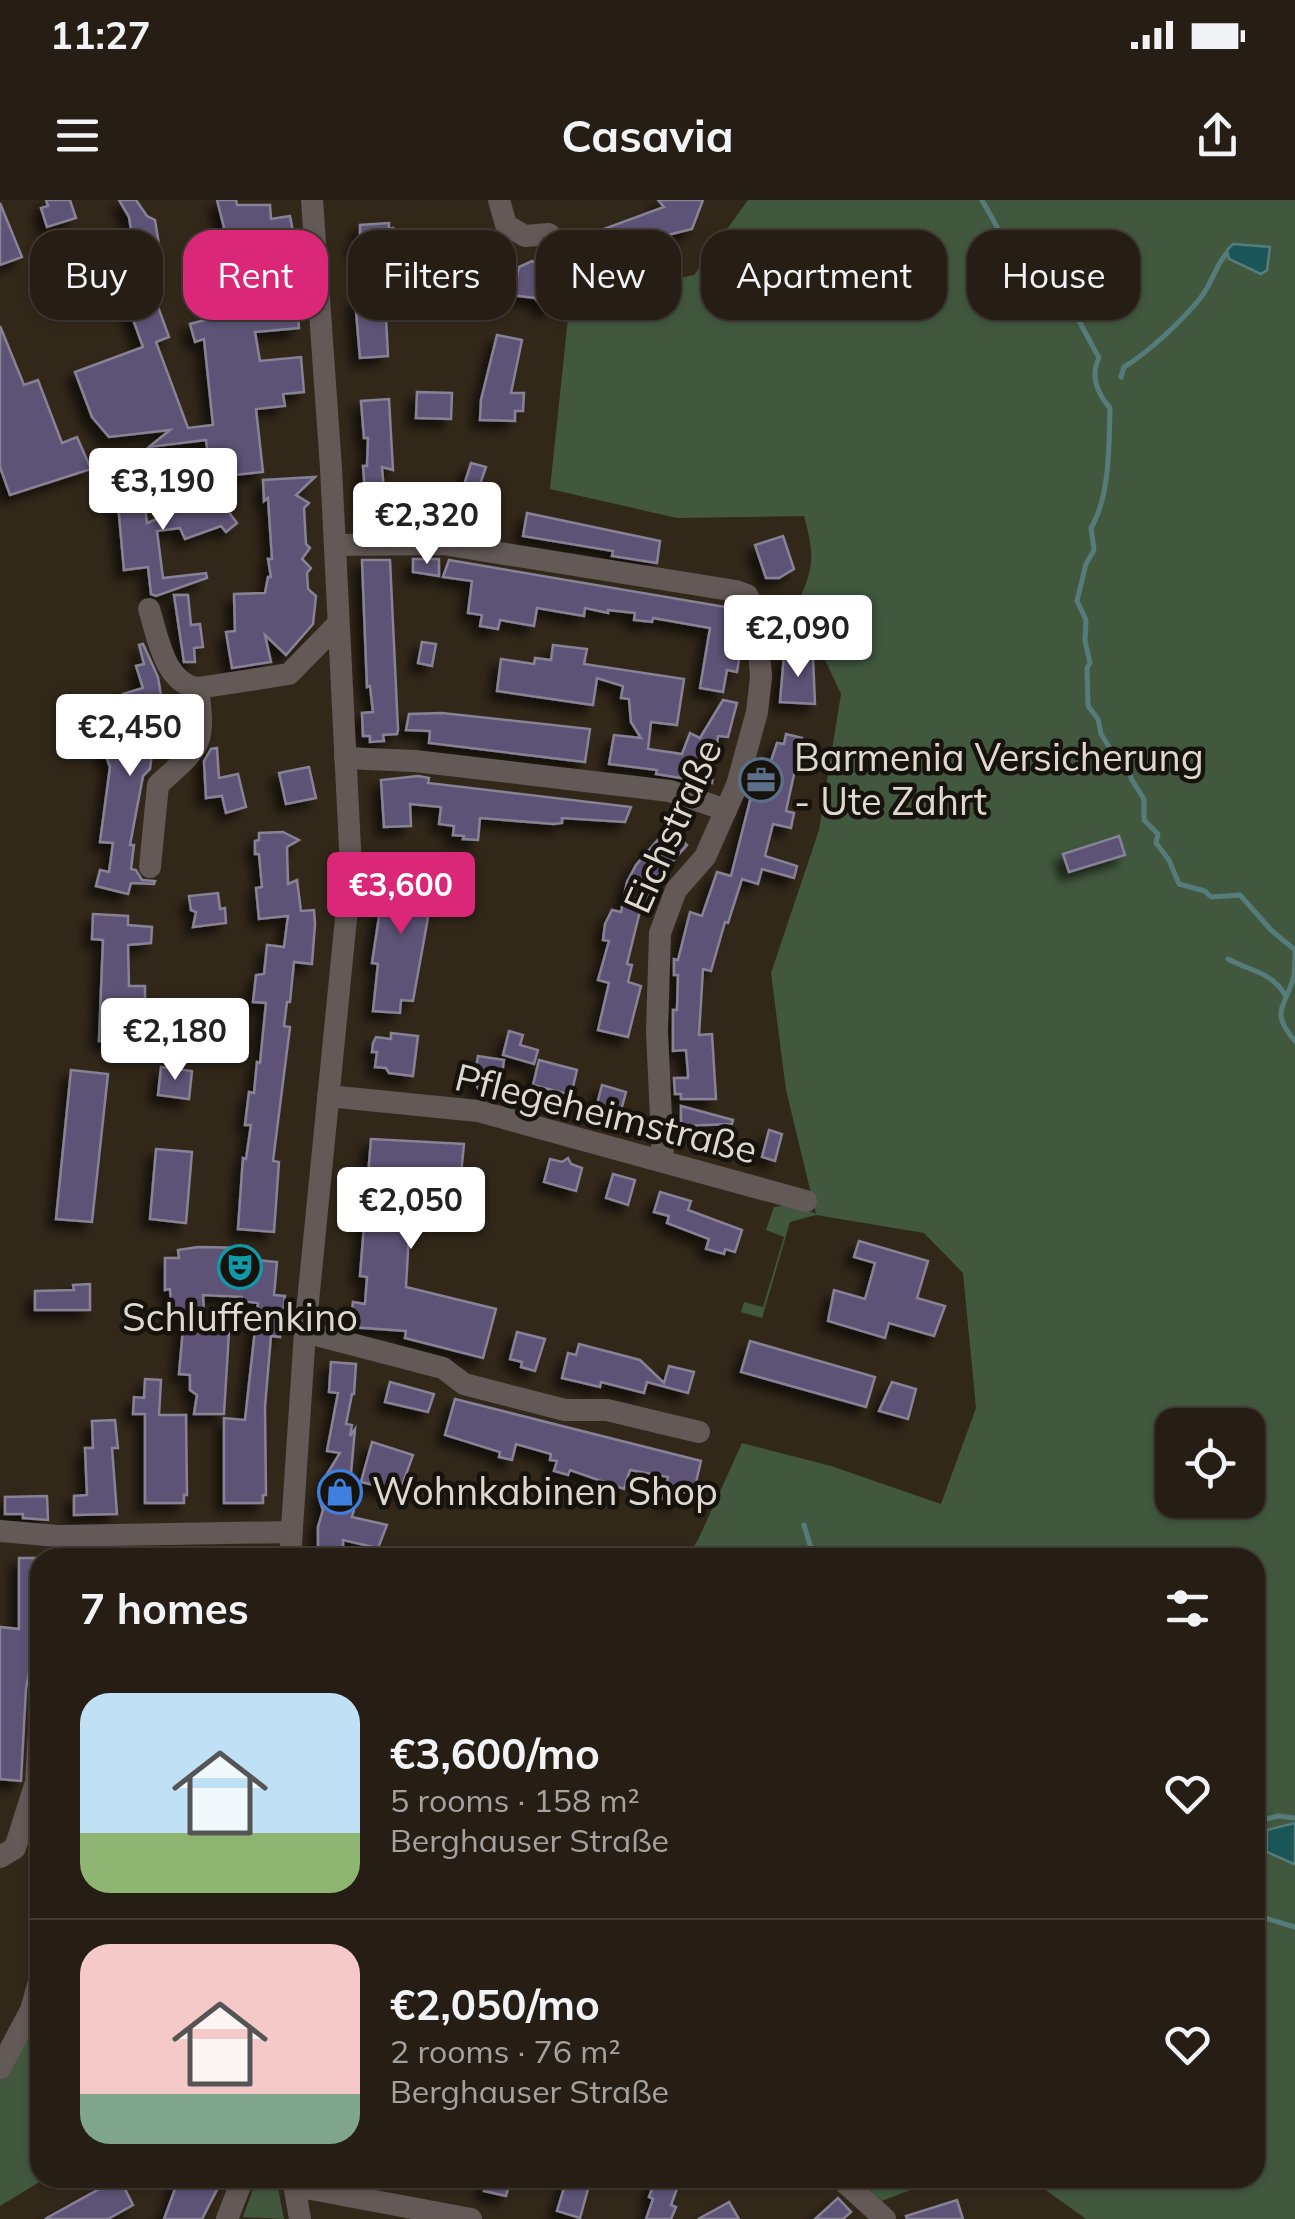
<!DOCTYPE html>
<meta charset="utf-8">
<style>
:root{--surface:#261e14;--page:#2e271d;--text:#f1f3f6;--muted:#a4a2a0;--line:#423c34;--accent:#db2777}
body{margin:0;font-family:Mulish,sans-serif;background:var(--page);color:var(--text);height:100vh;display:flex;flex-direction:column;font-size:38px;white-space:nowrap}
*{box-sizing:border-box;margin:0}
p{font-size:32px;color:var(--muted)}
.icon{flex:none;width:55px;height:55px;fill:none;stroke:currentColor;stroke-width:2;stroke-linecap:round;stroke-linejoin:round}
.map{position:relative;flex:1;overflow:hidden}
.side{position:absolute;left:30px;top:1348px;width:1235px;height:640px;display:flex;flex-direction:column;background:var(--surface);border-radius:30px;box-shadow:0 2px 8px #0004,0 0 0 2px var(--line)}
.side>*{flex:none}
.guide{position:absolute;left:30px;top:30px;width:1235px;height:90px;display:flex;gap:20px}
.controls{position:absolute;left:1155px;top:1208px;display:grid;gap:20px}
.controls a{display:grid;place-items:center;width:110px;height:110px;border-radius:20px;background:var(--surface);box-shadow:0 2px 8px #0004,0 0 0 2px var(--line);font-size:50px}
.price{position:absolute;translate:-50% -85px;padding:0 22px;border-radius:10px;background:#fff;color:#222;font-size:32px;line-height:65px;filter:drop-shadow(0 2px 5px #0008)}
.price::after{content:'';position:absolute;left:50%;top:60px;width:30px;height:22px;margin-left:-15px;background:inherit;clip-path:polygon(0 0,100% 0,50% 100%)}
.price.active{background:var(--accent);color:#fff}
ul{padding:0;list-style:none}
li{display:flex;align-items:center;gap:30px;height:250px;padding:0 50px}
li+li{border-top:2px solid var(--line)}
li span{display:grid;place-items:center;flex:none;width:280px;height:200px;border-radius:30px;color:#555}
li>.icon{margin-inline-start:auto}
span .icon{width:120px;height:120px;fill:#fffc;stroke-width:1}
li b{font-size:42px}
h2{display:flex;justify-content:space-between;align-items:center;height:120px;padding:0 50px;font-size:42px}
.chip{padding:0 35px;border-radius:30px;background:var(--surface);box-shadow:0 2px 8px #0004,0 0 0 2px var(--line);font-size:35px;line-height:90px}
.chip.active{background:var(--accent);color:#fff}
.status{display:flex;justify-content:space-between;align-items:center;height:70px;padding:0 50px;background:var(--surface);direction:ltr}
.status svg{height:28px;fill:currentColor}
header{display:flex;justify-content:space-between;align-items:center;height:130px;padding:0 50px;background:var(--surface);font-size:45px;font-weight:700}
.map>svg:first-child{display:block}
.green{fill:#41583e;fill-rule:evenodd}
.water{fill:#1a5557;stroke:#557c7b;stroke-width:2.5}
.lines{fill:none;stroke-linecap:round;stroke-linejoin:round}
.stream{stroke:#557c7b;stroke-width:5}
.building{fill:#5d5276;stroke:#878295;stroke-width:2.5;filter:url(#shadow)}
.minor{stroke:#635957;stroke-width:22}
.labels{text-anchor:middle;stroke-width:9;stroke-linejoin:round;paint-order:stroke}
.poi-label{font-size:38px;fill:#dfd8d0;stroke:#16120c;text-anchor:start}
.street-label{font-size:38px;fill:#dfd8d0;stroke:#16120c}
</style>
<div class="status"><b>11:27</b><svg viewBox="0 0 49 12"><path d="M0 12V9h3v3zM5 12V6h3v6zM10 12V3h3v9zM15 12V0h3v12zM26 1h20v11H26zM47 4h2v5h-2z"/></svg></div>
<header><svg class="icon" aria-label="menu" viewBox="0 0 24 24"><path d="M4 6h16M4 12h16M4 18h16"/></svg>Casavia<svg class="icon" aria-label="share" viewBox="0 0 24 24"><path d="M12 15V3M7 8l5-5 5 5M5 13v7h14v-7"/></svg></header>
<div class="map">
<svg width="1295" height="2019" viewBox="0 0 1295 2019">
<defs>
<filter id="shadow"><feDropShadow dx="-8" dy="8" stdDeviation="5" flood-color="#0009"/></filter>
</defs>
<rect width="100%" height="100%" fill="#32281a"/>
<g class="green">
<path d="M748 0H1295V2019H1086L1029 1978H1255V1358L686 1357 698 1340 742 1243 831 1266 941 1304 976 1208 963 1073 924 1033 816 1015 790 1022 762 1118 741 1112 744 1102 763 1107 784 1037 766 1030 774 1007 795 1004 816 1014 786 890 771 773 819 630 841 494 798 402C815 367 814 353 804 316L677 318 550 289 570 99 694 75ZM1172 1225H1248V1300H1172Z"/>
<path d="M40 1813V1978H46L0 2006V1878Z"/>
<path d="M257 1978H276L284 2019 243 2017Z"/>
<path d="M856 1978H941L882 2001Z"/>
</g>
<g class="water">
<path d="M1233 44 1270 47 1267 70 1261 74 1229 59 1227 50Z"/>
<path d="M1295 1623V1661L1294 1664 1267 1652V1630Z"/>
</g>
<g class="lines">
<g class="stream">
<path d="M982 0 1001 34C1007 35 1013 33 1019 35 1037 40 1047 72 1050 88L1064 93 1099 158C1090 176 1097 193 1110 208 1109 244 1110 297 1091 328L1094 350 1086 364 1077 401 1086 420 1085 441 1090 463 1087 468 1088 506 1098 519 1101 534 1113 553 1126 562 1132 580 1144 599V620L1158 634 1156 643 1169 660 1179 684 1205 691 1211 697 1240 695 1271 730 1295 750C1295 758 1295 767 1294 775 1287 807 1268 810 1295 841"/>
<path d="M1121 177 1124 167C1149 152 1184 119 1202 96 1212 82 1216 66 1226 54"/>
<path d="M1228 759C1250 771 1272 772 1285 795"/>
<path d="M804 1325 814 1358"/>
<path d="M1255 1622 1278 1616 1295 1618"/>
<path d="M1255 1715 1295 1727"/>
</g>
</g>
<g class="building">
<path d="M46 0H70L76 18 47 27 41 8 48 6Z"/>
<path d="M119 0H136L147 16 155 20 162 63 137 67 129 17Z"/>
<path d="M217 0H236L237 5H270L271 19 290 16 295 42 275 45 278 101 288 100V106L297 105 299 128 255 132 260 161 301 157 304 192 283 194 285 206 256 209 263 272 225 276 226 283 212 285 206 240 149 247 170 230 109 237 92 217 75 172 143 147 126 100 152 90 169 137 156 142 188 228 213 225 204 139 195 142 190 124 224 115V71L232 70V59Z"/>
<path d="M658 0H703L692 29 648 40 649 43 630 50 628 47 618 49 617 47 599 51 593 33 664 7Z"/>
<path d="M0 3 22 57 0 65Z"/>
<path d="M389 23V29L393 28 395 53 362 54 353 46 360 39V25Z"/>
<path d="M532 61 554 71 560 69 558 98 549 108 541 106 535 98 511 95 504 89 508 80 517 76 519 67Z"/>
<path d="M385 98 388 156 360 158 355 99Z"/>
<path d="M0 126 24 185 38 180 62 243 77 237 91 269 10 295 0 267Z"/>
<path d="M497 135 522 140 511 193H524L523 211H515V221L480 220 481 200Z"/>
<path d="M417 192 452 193 451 219 416 218Z"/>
<path d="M389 199 393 270 382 267 386 316 367 318 363 266H367L368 238H364L361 201Z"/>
<path d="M142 252 160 276 149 285 131 261Z"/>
<path d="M471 263 486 267 478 290 464 285Z"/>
<path d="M315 277 296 295 309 303 304 308 306 344 310 348 302 359 311 368 307 373 308 389 316 396 313 424 286 455 265 435 271 462 232 468 226 432 235 431 234 394 265 393 268 377H271L268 359H272L268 298 264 301 263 280Z"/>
<path d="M116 282 142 283 147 323 216 295 237 323 226 332 221 326 185 339 180 328 157 331 163 378 206 373 207 378 156 396 151 394 148 367 124 370Z"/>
<path d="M440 291 439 325H413V292Z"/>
<path d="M468 305 488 312 480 332 461 326Z"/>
<path d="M527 313 660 341 657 363 612 356 613 351 523 336Z"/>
<path d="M783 336 794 369 779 378H766L755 345Z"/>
<path d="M413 359H439V376L413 372Z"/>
<path d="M362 360H390L398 530 397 534 383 535 384 541 370 542V536H363L362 513 373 512 370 486 367 487Z"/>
<path d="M449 360 737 409 730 452 740 454 737 472 727 470 723 492 700 488 710 428 653 418 652 422 634 420 635 413 608 410V413L585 408 584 416 537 408 534 426 500 420 498 429 480 426 482 415 468 413 472 381 443 377Z"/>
<path d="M174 395H188L191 425 200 424 203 447 194 448 195 462H184Z"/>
<path d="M422 442 436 444 432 466 418 463Z"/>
<path d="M143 444 158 477 165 521 156 524 150 569 143 576 130 645H134L131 669 136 670 142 680 155 681 154 684 131 683 128 694 96 686 100 670 109 672 113 643 100 642 110 567 104 551 105 539 130 549 131 540 136 539 123 494 143 488 136 466 144 464 139 445Z"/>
<path d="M553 445 587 449 584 464 684 479 677 525 651 522 648 549 682 554 690 533 700 538 723 500 737 503 728 537 718 536 712 583 656 574 657 570 609 564 614 535 641 538 631 522 629 499 621 498 623 486 597 478 593 505 497 491 501 459 534 464 535 458 551 460Z"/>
<path d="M784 455 813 456 815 504 780 502Z"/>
<path d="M442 513 590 529 585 562 429 543 430 531 406 530 409 514Z"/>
<path d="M786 534 802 538 786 611 794 613 791 628 773 624 765 656 797 666 794 678 762 669 758 684 742 679 728 723 725 722 711 771 703 769 699 835 712 834 716 899H681V894H675L674 878H688V874L686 850 673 851V810H677L678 775H674V759L678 760 690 712 702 716 717 672 731 676 760 561 770 564 777 543 784 544Z"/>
<path d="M217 548 219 578 238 574 246 607 226 613 222 596 206 598 204 561 211 549Z"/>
<path d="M309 567 316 598 286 604 279 573Z"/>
<path d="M418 576 429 578 428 583 631 607 625 622 562 618V623L554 624 480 618 478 640 463 639 464 636 453 635 454 626 439 624 441 607 410 604 411 626 384 627 381 580Z"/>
<path d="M668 628 687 645 655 681 641 707 627 764 632 765 628 782 641 786 628 837 598 830 609 783 598 780 609 741 603 740 605 724 612 710 621 712 627 682 636 665Z"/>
<path d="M283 632 299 640 287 647 288 684 297 680 301 711 314 710 315 724 312 764 294 762 290 802H287L284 826 290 827 273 961 279 962 274 1032 238 1029 243 958 246 959 251 925H245L249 892 254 893 257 862 260 863 266 803 253 802 256 775 264 774 267 745 284 747 288 716 259 719 256 688 262 687 259 654H255V641L259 640V633Z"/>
<path d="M1119 636 1125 655 1069 672 1063 654Z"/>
<path d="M405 660 420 663V671H425L424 694 439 697 434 714 429 712 413 801 401 800 400 813 373 811 378 764 372 763 382 697 387 698 395 677 396 663Z"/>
<path d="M218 693 220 709 225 708 226 723 193 727 196 712 191 710 189 696Z"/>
<path d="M93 714 128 716V725L152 727 151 743 128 745 129 786H145V801L130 802 129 841H99L103 740 92 739Z"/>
<path d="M509 831 523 835 520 845 538 850 534 864 503 855Z"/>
<path d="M391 833 418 836 413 876 389 873 386 868 375 867 377 852H372L373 843 376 837 391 839Z"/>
<path d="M478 856 504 860 500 888 485 886 480 892 474 880Z"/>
<path d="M539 860 577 870 571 895 533 885Z"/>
<path d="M161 867 192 871 189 899 158 895Z"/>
<path d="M71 870 108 874 92 1022 56 1019Z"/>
<path d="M602 885 626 892 620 914 596 908Z"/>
<path d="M681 906 733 920 732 924 681 926Z"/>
<path d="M769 930 782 934 775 961 762 957Z"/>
<path d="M371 939 464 944 460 984 412 980 406 1087 496 1109 483 1158 405 1138 406 1131 350 1127 353 1102 365 1104 367 1077 360 1076Z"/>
<path d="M156 949 192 952 186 1023 150 1019Z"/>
<path d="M568 958 571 964 582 968 576 991 544 982 550 959 562 962Z"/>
<path d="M613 974 635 980 628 1005 606 998Z"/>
<path d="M660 992 691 1001 688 1010 742 1030 735 1052 725 1049 724 1054 706 1049 709 1039 667 1023 669 1016 654 1012Z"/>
<path d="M859 1041 928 1061 917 1098 945 1106 934 1136 889 1123 885 1138 828 1121 834 1090 865 1099 875 1063 854 1057Z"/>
<path d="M198 1047 247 1048V1059L277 1062 274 1095 285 1096 280 1137 271 1136 265 1207 266 1295H263V1303H224V1218L245 1220 258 1103 242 1101V1097L203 1095 205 1130 229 1132 224 1214H194L197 1195 190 1190V1175L179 1174 184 1117H172L170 1089 165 1090V1058H179L178 1050Z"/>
<path d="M90 1084V1110H35V1091L74 1090 73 1085Z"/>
<path d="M517 1132 545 1139 535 1171 521 1167 522 1162 510 1159Z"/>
<path d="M750 1141 875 1177 866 1207 741 1172Z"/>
<path d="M579 1144 640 1160 664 1183 669 1166 694 1172 688 1193 647 1182 644 1193 601 1182 600 1187 562 1178 568 1153 576 1155Z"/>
<path d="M331 1162 356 1164 354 1194H352L346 1224 352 1225 350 1236 355 1229 350 1284 360 1286 352 1317 387 1325 378 1348 343 1340V1358H318V1327L323 1310 320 1301 327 1274 340 1253 327 1251 338 1193 329 1192Z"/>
<path d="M145 1179 161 1180 159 1215H186L187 1295H184V1303H145V1214H133L134 1197 144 1198Z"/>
<path d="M390 1182 434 1194 428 1212 385 1202Z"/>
<path d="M892 1182 916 1189 908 1219 879 1211Z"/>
<path d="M455 1199 701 1261 693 1295 681 1291 676 1302 663 1299 668 1277 630 1270 624 1289 570 1270 568 1275 554 1271 557 1261 550 1260 551 1254 516 1244 512 1260 499 1257 500 1252 445 1235Z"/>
<path d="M115 1220 118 1248H112L117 1314 74 1315V1296L87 1295 85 1248H93L92 1221Z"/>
<path d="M372 1242 413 1255 400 1291 361 1282Z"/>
<path d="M47 1296 48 1320 23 1318V1314H5V1297Z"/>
<path d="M19 1358H40V1398L33 1397 35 1438 26 1489 21 1581 0 1579V1427L19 1429Z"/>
<path d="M179 1978H223L202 2019H164Z"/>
<path d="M487 1978H511L506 1996 484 1991Z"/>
<path d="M567 1978H591L580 2018 557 2011Z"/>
<path d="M656 1978H681L671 2005 676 2007 671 2019H646L653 1999 649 1997Z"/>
<path d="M112 1982 124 1987 133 2005 108 2019H45Z"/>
<path d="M838 1998 851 2012 843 2019H815Z"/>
<path d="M957 2000 963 2019H907L906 2016Z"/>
<path d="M729 2002 739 2019H698L722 2006Z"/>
</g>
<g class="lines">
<g class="minor">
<path d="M499 0 506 25 525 36 549 34"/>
<path d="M335 345 443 344 736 391 747 395 756 413 761 477 757 512 737 585 705 657 676 690 660 733 657 831 663 961"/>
<path d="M149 409C158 437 164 483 198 488"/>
<path d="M345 558 415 561 670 591 726 610"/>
<path d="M150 667 158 585C200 546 206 547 198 488L289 474 338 424"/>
<path d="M328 896 478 911 806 1001"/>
<path d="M305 1132 443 1168 464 1184 565 1210H607L699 1232"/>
<path d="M0 1331 58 1336 291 1332"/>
<path d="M290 1358 305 1132 351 668 331 268 312 0"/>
<path d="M40 1514 36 1582 40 1584"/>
<path d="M0 1657 15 1648 36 1582"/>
<path d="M0 1868 31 1810 40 1778"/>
<path d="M293 1978 300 2019"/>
<path d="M840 1978 885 2019"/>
<path d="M295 1986 471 2019"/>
<path d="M227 2019 243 1978"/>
</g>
</g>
<defs>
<g id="office-ring" transform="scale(2.25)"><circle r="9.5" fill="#16120c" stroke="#5c6f8a" stroke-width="1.5"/><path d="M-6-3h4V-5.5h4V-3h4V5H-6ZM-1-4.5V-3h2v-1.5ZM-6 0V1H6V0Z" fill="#5c6f8a"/></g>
<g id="theatre-ring" transform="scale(2.25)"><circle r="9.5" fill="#16120c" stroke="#0f9aa8" stroke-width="1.5"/><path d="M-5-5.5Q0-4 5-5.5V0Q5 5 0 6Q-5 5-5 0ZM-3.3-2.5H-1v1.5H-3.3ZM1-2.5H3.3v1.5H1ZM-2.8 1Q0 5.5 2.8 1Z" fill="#0f9aa8"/></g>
<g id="shop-ring" transform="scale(2.25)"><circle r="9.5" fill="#16120c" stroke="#3f7fe0" stroke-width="1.5"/><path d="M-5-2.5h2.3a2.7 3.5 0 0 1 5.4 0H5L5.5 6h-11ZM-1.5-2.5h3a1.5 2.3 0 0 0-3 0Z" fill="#3f7fe0"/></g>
</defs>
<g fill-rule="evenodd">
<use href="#office-ring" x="761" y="580"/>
<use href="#theatre-ring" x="240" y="1067"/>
<use href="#shop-ring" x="340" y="1292"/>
</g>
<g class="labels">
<g class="poi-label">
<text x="794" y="571">Barmenia Versicherung<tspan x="794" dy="44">- Ute Zahrt</tspan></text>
<text x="240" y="1131" text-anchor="middle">Schluffenkino</text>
<text x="372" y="1305">Wohnkabinen Shop</text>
</g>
<g class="street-label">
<text transform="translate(673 626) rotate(-66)" y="13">Eichstraße</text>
<text transform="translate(606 914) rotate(14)" y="13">Pflegeheimstraße</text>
</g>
</g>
</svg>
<div class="controls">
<a><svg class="icon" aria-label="locate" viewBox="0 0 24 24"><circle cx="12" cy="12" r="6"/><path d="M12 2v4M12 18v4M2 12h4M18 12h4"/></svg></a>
</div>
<b class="price" style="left:163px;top:333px">€3,190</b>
<b class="price" style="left:427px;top:367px">€2,320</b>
<b class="price" style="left:798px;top:480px">€2,090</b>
<b class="price" style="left:130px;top:579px">€2,450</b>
<b class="price active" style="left:401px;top:737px">€3,600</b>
<b class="price" style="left:175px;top:883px">€2,180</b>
<b class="price" style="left:411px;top:1052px">€2,050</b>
<div class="guide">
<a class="chip">Buy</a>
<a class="chip active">Rent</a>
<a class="chip">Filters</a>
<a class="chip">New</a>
<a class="chip">Apartment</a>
<a class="chip">House</a>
</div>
<section class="side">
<h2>7 homes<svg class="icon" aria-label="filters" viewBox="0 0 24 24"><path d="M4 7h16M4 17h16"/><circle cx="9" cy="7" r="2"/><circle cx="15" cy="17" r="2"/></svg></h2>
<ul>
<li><span style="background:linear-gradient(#bfe0f5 70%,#8fb573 0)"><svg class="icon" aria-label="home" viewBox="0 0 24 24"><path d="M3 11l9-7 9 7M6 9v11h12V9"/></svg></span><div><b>€3,600/mo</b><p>5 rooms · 158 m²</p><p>Berghauser Straße</p></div><svg class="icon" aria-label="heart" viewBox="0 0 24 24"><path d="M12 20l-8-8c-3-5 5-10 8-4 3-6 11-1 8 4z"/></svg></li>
<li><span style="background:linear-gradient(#f6c9c9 75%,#7fa58c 0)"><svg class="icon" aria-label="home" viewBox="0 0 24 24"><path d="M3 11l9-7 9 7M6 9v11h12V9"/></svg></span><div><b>€2,050/mo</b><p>2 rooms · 76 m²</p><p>Berghauser Straße</p></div><svg class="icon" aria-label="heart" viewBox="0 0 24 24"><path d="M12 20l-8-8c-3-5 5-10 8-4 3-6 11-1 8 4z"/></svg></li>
</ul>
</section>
</div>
